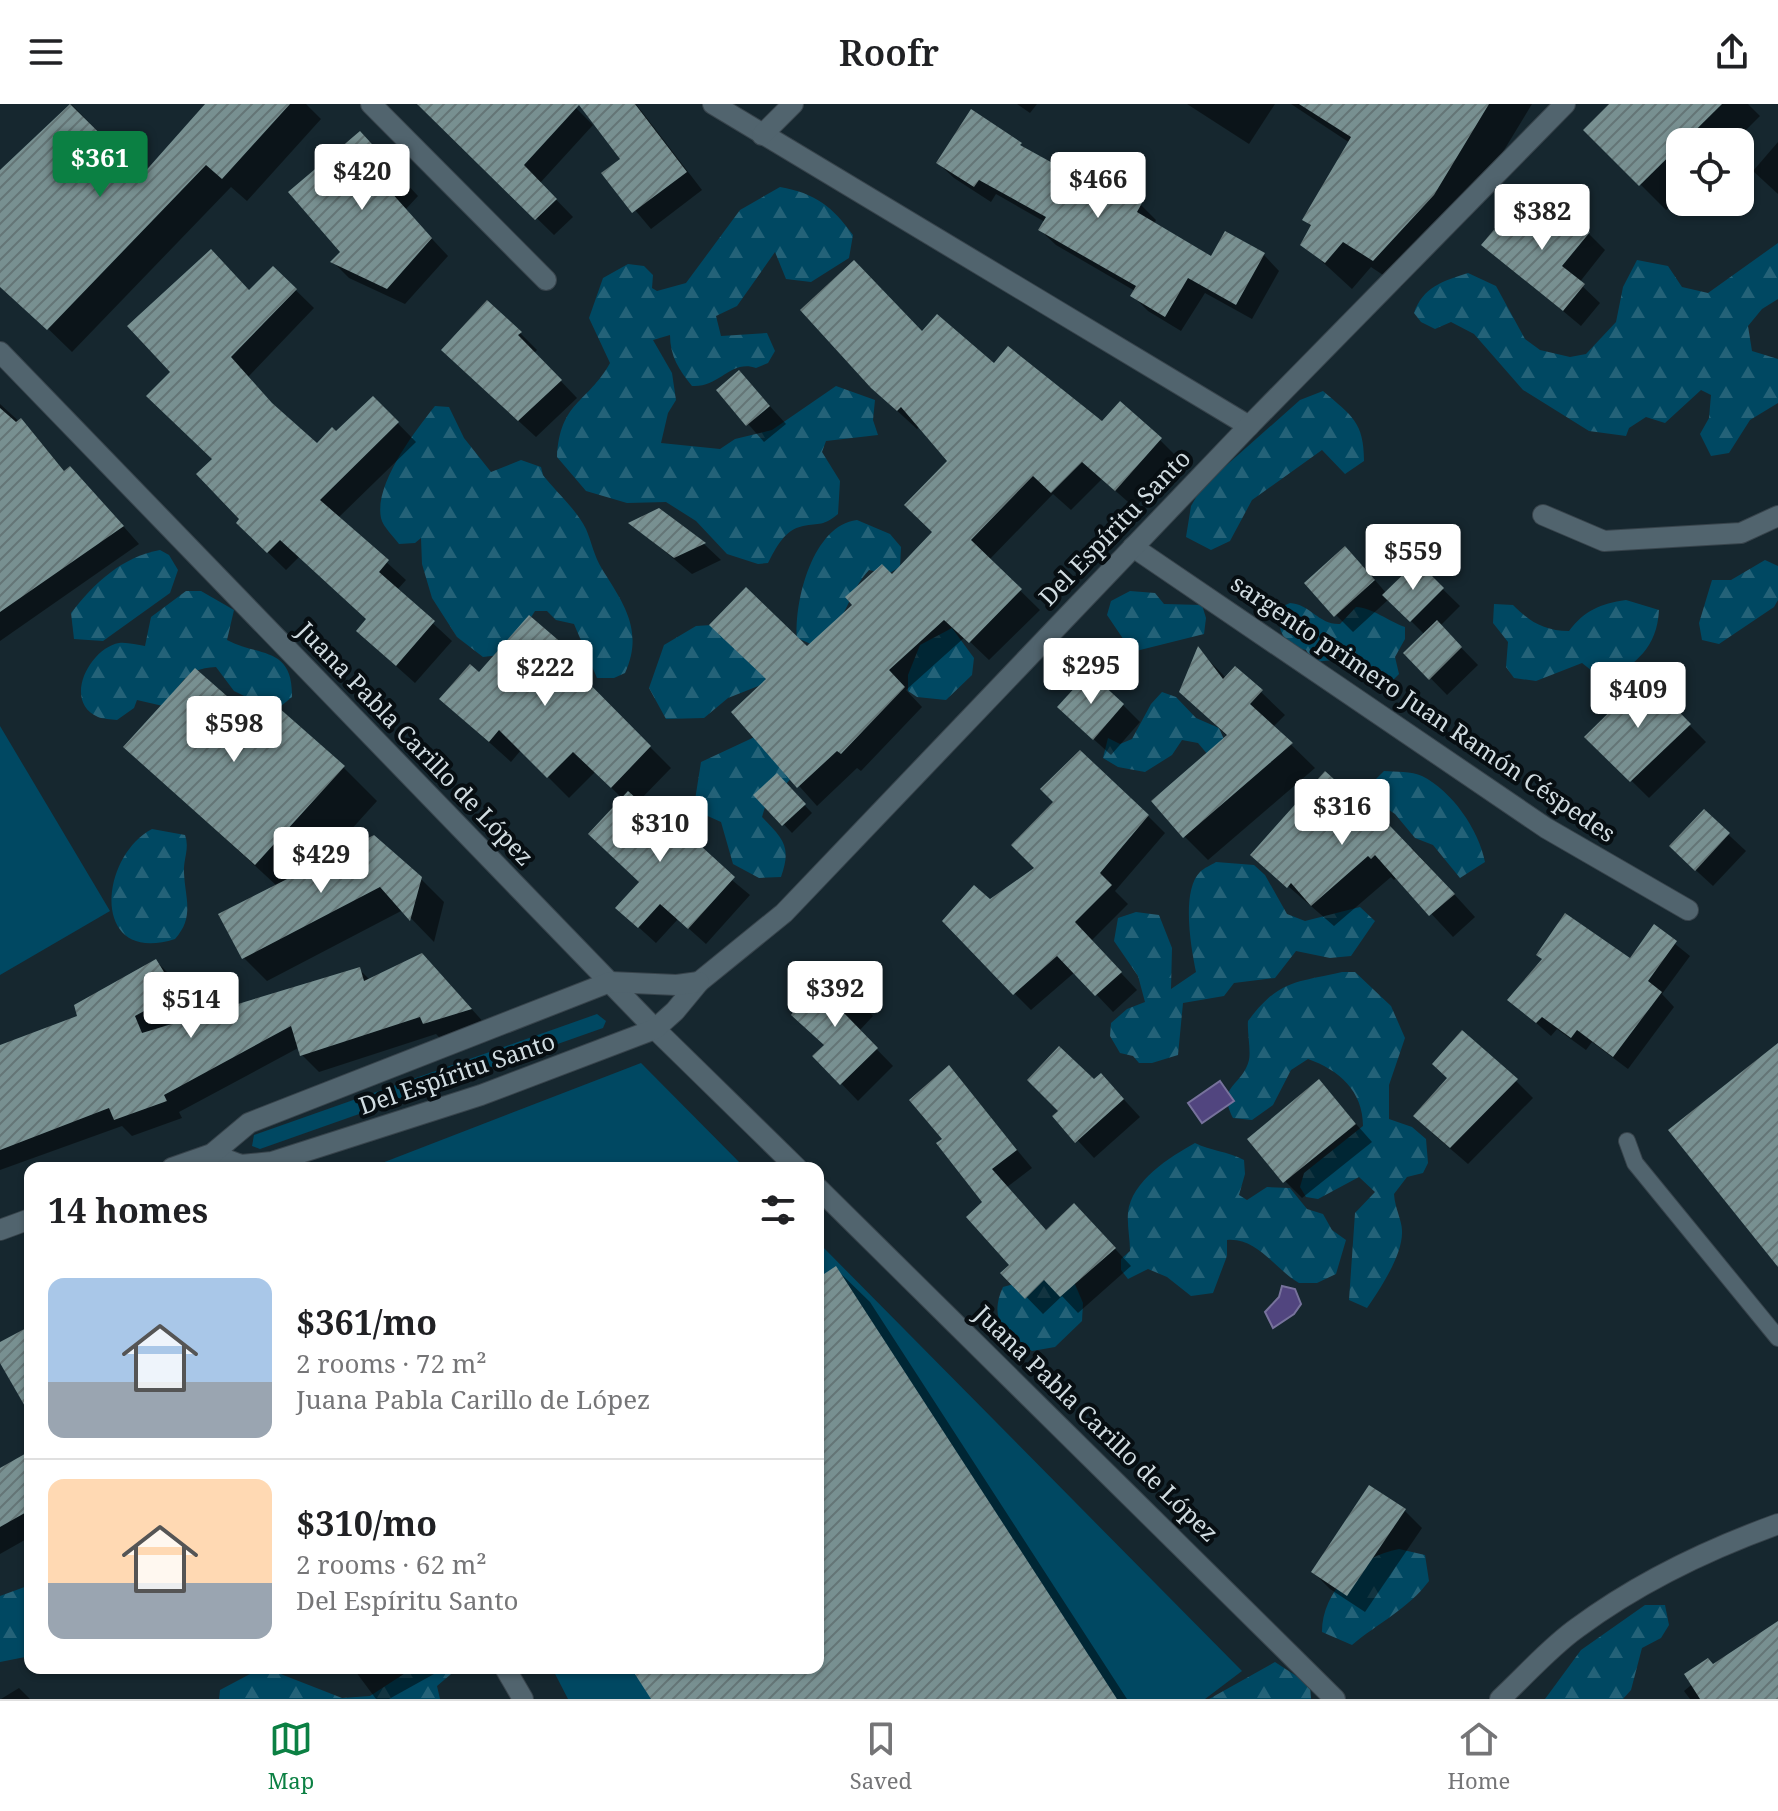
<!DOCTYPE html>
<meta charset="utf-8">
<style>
:root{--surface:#fff;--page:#f2f2f2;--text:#202124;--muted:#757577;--line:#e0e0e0;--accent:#0b8043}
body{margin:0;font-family:"Noto Serif",serif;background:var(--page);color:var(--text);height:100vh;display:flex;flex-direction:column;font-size:30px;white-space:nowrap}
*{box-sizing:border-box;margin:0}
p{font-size:26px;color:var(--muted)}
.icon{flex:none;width:44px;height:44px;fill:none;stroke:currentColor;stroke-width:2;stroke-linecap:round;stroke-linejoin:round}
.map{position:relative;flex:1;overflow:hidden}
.panel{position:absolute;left:24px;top:1058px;width:800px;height:512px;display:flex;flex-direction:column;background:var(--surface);border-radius:16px;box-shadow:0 2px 6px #0004}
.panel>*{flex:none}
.controls{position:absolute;left:1666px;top:24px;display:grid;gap:16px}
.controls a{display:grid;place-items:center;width:88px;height:88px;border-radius:16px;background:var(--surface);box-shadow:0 2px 6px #0004;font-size:40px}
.price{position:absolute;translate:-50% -68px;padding:0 18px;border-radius:8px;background:#fff;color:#222;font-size:26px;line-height:52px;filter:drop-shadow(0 2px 4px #0008)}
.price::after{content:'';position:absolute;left:50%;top:48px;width:24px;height:18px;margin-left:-12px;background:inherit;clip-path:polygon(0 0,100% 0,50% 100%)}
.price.active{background:var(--accent);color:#fff}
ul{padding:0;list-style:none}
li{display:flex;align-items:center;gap:24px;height:200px;padding:0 24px}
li+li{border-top:2px solid var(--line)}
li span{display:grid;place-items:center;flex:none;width:224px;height:160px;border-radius:16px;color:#555}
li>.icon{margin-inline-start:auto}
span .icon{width:96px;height:96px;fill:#fffc;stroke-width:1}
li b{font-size:34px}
h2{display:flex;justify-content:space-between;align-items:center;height:96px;padding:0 24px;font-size:34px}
header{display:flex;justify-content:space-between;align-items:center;height:104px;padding:0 24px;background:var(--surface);font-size:36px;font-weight:600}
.tab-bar{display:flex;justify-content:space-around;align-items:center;height:112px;border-top:2px solid var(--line);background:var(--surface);font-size:22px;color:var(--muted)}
.tab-bar a{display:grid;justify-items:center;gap:4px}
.tab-bar .active{color:var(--accent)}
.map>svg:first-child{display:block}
.grass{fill:#004862}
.forest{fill:url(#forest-firs)}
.water{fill:#51457f;stroke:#77729c;stroke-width:2}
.shadow{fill:#0007}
.building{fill:url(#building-hatch)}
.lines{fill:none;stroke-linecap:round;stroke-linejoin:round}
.lane-casing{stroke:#38444c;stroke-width:18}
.street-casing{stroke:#38444c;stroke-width:22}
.lane{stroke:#51646e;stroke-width:16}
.street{stroke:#51646e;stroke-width:20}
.labels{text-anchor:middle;stroke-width:8;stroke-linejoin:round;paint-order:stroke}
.street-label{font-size:24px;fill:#d1dce1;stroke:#070e12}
</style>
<header><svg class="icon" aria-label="menu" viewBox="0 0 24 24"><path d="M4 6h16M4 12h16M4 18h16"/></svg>Roofr<svg class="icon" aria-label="share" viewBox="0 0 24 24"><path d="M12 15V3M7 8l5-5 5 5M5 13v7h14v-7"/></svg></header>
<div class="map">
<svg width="1778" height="1595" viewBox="0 0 1778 1595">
<defs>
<pattern id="forest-firs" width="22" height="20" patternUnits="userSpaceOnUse" patternTransform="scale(2)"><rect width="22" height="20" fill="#004862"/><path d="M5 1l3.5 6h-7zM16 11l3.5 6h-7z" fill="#246278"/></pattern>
<pattern id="building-hatch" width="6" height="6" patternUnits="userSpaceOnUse" patternTransform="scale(2)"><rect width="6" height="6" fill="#789091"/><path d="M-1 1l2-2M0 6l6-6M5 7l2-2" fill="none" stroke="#647576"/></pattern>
</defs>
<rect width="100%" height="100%" fill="#16272f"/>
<g class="grass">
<path d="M0 622 110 807 0 871Z"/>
<path d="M597 910 606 917 603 924 260 1045 252 1042 254 1031Z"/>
<path d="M641 959 745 1064H369Z"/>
<path d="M818 1138 1242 1567 1205 1595H568L552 1564H818Z"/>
</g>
<g class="forest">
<path d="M780 83C815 89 833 103 853 131L849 154 811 178 786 175 775 148 737 202 716 212 721 232 767 229 775 247 768 259 756 264C731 255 719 284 692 282 679 266 670 252 670 231L653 236 672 269 676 296 668 309 661 339 720 345 735 335 772 326 836 282 875 296 873 316 878 331 826 337 822 348 840 377 838 410C824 422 819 419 803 422 784 426 776 444 768 459L758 460 727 450 696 417 666 398 627 399 586 387 557 353C560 297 587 300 610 259L589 214 603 174 628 160 644 162 653 171 652 184 657 187 686 179 740 106Z"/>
<path d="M1778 139V195L1762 205 1748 222 1752 247 1778 255V299L1750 316 1729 349 1711 352 1700 330 1709 314 1711 291 1701 286 1665 319 1646 313 1629 324 1626 332 1589 327 1523 286 1474 230 1451 218 1435 225 1421 218 1414 209C1423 183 1443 177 1468 169L1496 182 1525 235 1540 246 1570 253 1586 250 1616 218 1623 183 1637 156 1668 162 1682 183 1708 189Z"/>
<path d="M1323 287C1352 312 1364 318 1364 357L1345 370 1322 346 1252 396 1230 437 1211 446 1186 433 1191 402 1202 383 1300 296Z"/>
<path d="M435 302 449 303 464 334 491 368 521 356 541 363 543 371C556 388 577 406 586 425 592 439 594 452 602 465 624 500 644 527 625 569L614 574H597L574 520 556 516 547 507H535L508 550 483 553 457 533 432 494 422 460 421 434 415 439 399 440C394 433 383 423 381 414 374 380 415 327 435 302Z"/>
<path d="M857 416 890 430 901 443 900 463 888 470 869 466C852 484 848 507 833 526 828 532 818 536 811 540L797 534C794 497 813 421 857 416Z"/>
<path d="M160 446 169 451 178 466 170 489 103 537 74 535 71 509C94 479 122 453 160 446Z"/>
<path d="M1765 456 1778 462V496L1774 503 1719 540 1702 536 1699 519 1712 476H1731Z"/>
<path d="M186 487H201L234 506 227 536C259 553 293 542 292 593L275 607 234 587 216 563C182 565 184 580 163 602L137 596 134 604 117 616C111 615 103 615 98 613 62 597 90 544 119 539 127 538 137 541 145 542L151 513Z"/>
<path d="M1130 487 1155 489 1164 500 1202 501 1206 514 1204 530 1132 548 1107 511 1111 497Z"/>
<path d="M1626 496 1659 506C1657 544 1636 559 1606 578L1582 559 1536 577 1514 574 1506 563 1508 538 1493 519 1494 500 1513 501C1530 518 1544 527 1569 527 1585 506 1600 500 1626 496Z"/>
<path d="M1290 499C1310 500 1319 521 1340 520L1356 503C1371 503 1390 518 1405 523V535L1395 553 1399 570 1387 582 1371 572 1355 554 1313 558 1306 546C1283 541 1275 524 1281 503Z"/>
<path d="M727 520 763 558 766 579 728 594 704 614 666 615 649 584 664 541 696 522Z"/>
<path d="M952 524 974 554 972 571 946 596 917 593 908 587V571L920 541Z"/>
<path d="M1162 588 1176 593 1196 614 1219 624 1234 658 1219 664 1198 639 1182 636 1172 651 1145 668 1118 663 1103 654 1108 634 1120 640 1132 635 1151 600Z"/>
<path d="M761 630 805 659 777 690 768 693 762 713C783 735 792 742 781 773L759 774 733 760 721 718 701 709 695 696 701 658Z"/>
<path d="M1384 667C1395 668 1412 667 1422 672 1452 687 1479 726 1485 758L1460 774 1433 741 1415 734 1395 710 1370 693 1368 683Z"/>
<path d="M152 725 185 731C190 745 183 755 184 769 185 794 195 813 175 835 91 862 98 754 152 725Z"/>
<path d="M1216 758 1254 761 1265 771 1287 810 1305 817 1360 803 1375 817 1351 852 1330 854 1296 847 1275 874 1234 879 1224 892 1183 899 1178 951 1152 959H1139L1133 952 1120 949 1110 932 1111 919 1127 905 1145 898 1138 872 1114 837 1118 814 1136 808 1159 811 1172 844 1171 885 1196 868C1191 844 1181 787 1200 768 1204 764 1211 761 1216 758Z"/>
<path d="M1342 868H1355L1391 902 1405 934 1389 981V1015L1412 1023 1426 1035 1428 1059 1423 1069 1407 1073 1394 1090C1395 1105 1402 1116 1402 1127 1403 1151 1380 1185 1367 1204L1349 1196 1355 1109 1375 1088 1359 1073 1318 1095 1306 1093 1300 1083 1304 1069 1363 1022C1363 987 1339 966 1308 955L1291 966 1273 1001 1252 1016 1233 1014C1216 981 1242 983 1249 956 1251 946 1247 928 1248 917 1279 876 1294 879 1342 868Z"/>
<path d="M1195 1039C1211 1047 1227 1047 1244 1056L1245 1070 1239 1091 1247 1096 1267 1083 1290 1084 1307 1105 1323 1110 1332 1126 1346 1136 1336 1170 1317 1179H1299C1276 1166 1257 1133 1227 1136V1152L1213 1189 1191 1192 1167 1173 1148 1165 1128 1175 1121 1166V1155L1130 1147C1130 1135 1127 1121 1128 1109 1131 1077 1170 1053 1195 1039Z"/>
<path d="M1048 1170 1074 1178 1083 1199 1082 1217 1055 1243 1032 1247C1005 1232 988 1215 1003 1183Z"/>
<path d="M1399 1445 1425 1451 1429 1477C1408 1505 1378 1519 1352 1541L1322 1528C1322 1487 1359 1452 1399 1445Z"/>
<path d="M30 1481V1552L0 1558V1492Z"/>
<path d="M1645 1501H1665L1669 1521 1661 1534 1642 1544 1631 1586 1623 1595H1545L1581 1546Z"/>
<path d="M1275 1558 1310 1581 1311 1595H1209Z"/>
<path d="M413 1564 457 1565 437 1582 440 1595H219L220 1586 250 1570 273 1567 342 1594 370 1592Z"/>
</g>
<g class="water">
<path d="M1220 977 1234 997 1202 1019 1188 999Z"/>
<path d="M1282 1182 1295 1185 1301 1200 1294 1210 1273 1224 1265 1208 1279 1193Z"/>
</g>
<g class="shadow">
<path d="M208 0H306L321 15 247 97 231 83 72 248 0 178V69L72 1 142 73Z"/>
<path d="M442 0H572L593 21 540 79 573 113 554 131 431 11Z"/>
<path d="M602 0H636L702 86 651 125 604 69 623 55Z"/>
<path d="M1017 0H1037L1030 9Z"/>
<path d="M1187 0H1275L1249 40Z"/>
<path d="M1291 0H1532L1461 117 1401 183 1371 163 1352 185 1303 140 1312 123 1305 116 1350 39Z"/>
<path d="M1611 0H1748L1760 12 1734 38H1680V93L1666 106 1586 26Z"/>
<path d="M972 8 1029 48 1097 86 1141 101 1156 116 1154 121 1212 155 1264 151 1279 167 1252 215 1205 189 1181 227 1148 207 1132 191 1135 187 1056 141 1040 126 1045 118 996 90 991 98 954 74 938 59Z"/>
<path d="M1778 38V90L1753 67Z"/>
<path d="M376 47 418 92 405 106 448 152 405 200 349 174 333 158 343 148Z"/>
<path d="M1588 129 1605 146 1579 179 1600 199 1581 222 1484 141 1522 133Z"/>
<path d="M273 164 314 204 248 273 280 309 317 341 336 330 373 294 416 338 338 414 406 476 397 486 452 537 415 579 377 545 368 516 300 452 286 466 238 419 242 416 215 356 167 310 250 188Z"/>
<path d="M520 229 537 246 534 249 577 294 536 333 460 263Z"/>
<path d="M923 230 994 262 1103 320 1160 336 1179 355 1135 404 1102 375 1071 406 1053 390 989 456 1040 506 989 556 965 533 906 586 922 603 861 667 857 664 817 702 733 608 892 473 935 429 949 357 920 322 917 325 893 303Z"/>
<path d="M739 268 786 320 764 338 718 286Z"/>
<path d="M0 300 37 334 65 368 87 381 139 440 0 537Z"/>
<path d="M659 406 704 440 721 456 692 470 632 420Z"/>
<path d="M1417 460 1460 502 1440 522 1478 561 1447 591 1406 549 1425 531 1389 495 1353 528 1336 511 1362 461 1387 490Z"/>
<path d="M529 514 583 564 577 570 671 664 638 698 750 791 706 840 678 815 656 839 635 820 641 778 623 695 595 668 569 694 521 646 511 658 441 595 479 571Z"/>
<path d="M1199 546 1226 574 1261 588 1285 611 1273 623 1315 664 1208 756 1184 732 1228 633 1181 587Z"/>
<path d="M1645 576 1706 638 1649 694 1587 633Z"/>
<path d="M1123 601 1140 618 1111 651 1077 620Z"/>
<path d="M253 618 343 663 377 697 320 760 421 775 444 798 434 838 403 806 267 877 244 854 277 782 126 643Z"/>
<path d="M777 672 812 709 792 729 756 691Z"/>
<path d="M1704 708 1746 747 1713 782 1688 759Z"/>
<path d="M1148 712 1165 729 1115 787 1128 800 1091 837 1137 886 1113 908 1075 868 1031 906 1014 889 990 798Z"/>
<path d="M1412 744 1475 813 1453 833 1397 773 1394 776 1391 773 1334 822 1252 751Z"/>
<path d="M1654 823 1690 852 1662 890 1674 903 1628 965 1592 938 1586 946 1557 925 1551 932 1510 896 1630 856Z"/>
<path d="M156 857 173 874 193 907 162 923 359 865 370 876 439 869 487 922 442 936 436 930 319 968 302 951 300 943 179 1008 182 1014 132 1032 122 1022 0 1066V942L80 913Z"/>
<path d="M856 895 873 912 859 927 893 962 858 997 815 952 826 942 811 928Z"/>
<path d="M949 964 1032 1064 1007 1083 1047 1128 1091 1119 1131 1162 1078 1209 1062 1192 1043 1210 1003 1169 1011 1161 985 1098 944 1036Z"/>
<path d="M1516 977 1533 994 1468 1060 1432 1029Z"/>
<path d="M1094 978 1117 988 1140 1013 1094 1054 1055 1012Z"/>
<path d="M1319 978 1372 1038 1302 1094 1285 1077Z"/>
<path d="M818 1164 823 1173 836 1165 870 1198 1127 1595H654L634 1564H818Z"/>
<path d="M0 1366 30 1385V1433L0 1450Z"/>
<path d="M1405 1407 1422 1424 1365 1508 1330 1485 1313 1468Z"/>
<path d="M1778 1519V1595H1690L1684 1587 1714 1562Z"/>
<path d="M353 1564H443V1565L389 1595H376Z"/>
<path d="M19 1584 30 1595H1Z"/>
</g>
<g class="building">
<path d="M70 0 142 71 205 0H290L222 75 206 61 47 226 0 183V66Z"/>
<path d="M417 0H635L687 68 632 109 601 69 620 55 579 1 524 61 557 95 535 116Z"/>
<path d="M1299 0H1489L1434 91 1373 157 1343 138 1325 159 1300 141 1311 121 1302 116 1351 33Z"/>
<path d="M1609 0H1722L1639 82 1583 26Z"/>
<path d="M971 5 1022 39 1020 41 1096 83 1102 74 1142 99 1137 108 1211 152 1225 127 1265 149 1236 201 1188 174 1165 213 1130 192 1136 182 1038 126 1046 113 979 76 974 83 936 59Z"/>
<path d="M360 27 403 74 390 87 432 134 387 185 330 158 340 148 288 88Z"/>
<path d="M1550 95 1590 128 1562 162 1585 180 1563 207 1481 141 1503 115 1522 130Z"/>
<path d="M211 145 249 186 273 162 297 185 231 253 272 299 317 339 332 323 336 327 373 292 399 318 320 396 389 456 379 468 435 517 396 562 356 527 366 515 280 436 267 449 236 419 239 415 196 370 212 355 146 292 170 268 127 222Z"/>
<path d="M854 156 922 227 937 210 994 259 1008 242 1102 317 1120 297 1162 334 1115 387 1082 358 1051 389 1033 372 971 436 1022 485 969 539 944 516 889 566 905 583 841 650 837 647 797 684 731 608 766 575 709 521 746 483 807 542 852 501 845 493 882 460 892 470 932 428 904 401 947 357 901 303 897 307 871 284 800 206Z"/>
<path d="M487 196 522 228 518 231 562 276 518 317 441 246Z"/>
<path d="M739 266 770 302 746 322 716 286Z"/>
<path d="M0 304 16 318 21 314 64 367 70 362 124 422 0 508Z"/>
<path d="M659 404 706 439 674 454 628 419Z"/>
<path d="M1345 442 1375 476 1334 513 1304 479Z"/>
<path d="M1417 457 1444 484 1410 518 1382 491Z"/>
<path d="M529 511 564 541 558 548 651 642 611 684 573 648 547 674 499 626 489 638 439 595 470 560 479 568Z"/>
<path d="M1437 516 1462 543 1429 576 1403 549Z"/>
<path d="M1198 542 1223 575 1235 562 1263 586 1250 600 1293 639 1183 734 1151 697 1227 631 1179 588Z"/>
<path d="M195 564 253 615 270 596 345 662 255 761 123 643Z"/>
<path d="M1089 568 1124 600 1093 636 1057 603Z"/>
<path d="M1645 573 1691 620 1630 678 1584 633Z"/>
<path d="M1080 646 1149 711 1100 769 1112 781 1075 818 1122 868 1095 892 1057 852 1013 891 942 817 974 781 990 795 1034 764 1011 741 1053 698 1040 685Z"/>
<path d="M1325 667 1367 705 1371 702 1455 790 1429 812 1375 751 1371 755 1368 752 1311 802 1291 779 1287 784 1250 751Z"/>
<path d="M777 669 806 700 782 722 753 691Z"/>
<path d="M628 687 662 718 668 712 735 773 688 825 660 800 638 824 615 804 639 778 588 730Z"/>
<path d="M1704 705 1730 729 1695 767 1669 742Z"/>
<path d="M374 731 422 773 410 817 380 783 242 855 218 810Z"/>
<path d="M1565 809 1630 854 1654 820 1677 837 1648 877 1662 888 1613 953 1577 926 1571 934 1542 913 1536 919 1507 896 1542 855 1536 851Z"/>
<path d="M422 849 472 905 423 920 420 913 300 952 291 922 164 991 167 997 114 1016 109 1004 0 1046V941L77 912 74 901 156 855 177 889 135 912 142 929 360 863 364 877Z"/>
<path d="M831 868 858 894 844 909 878 944 840 981 812 952 824 941 791 911Z"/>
<path d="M1462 926 1518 975 1450 1044 1413 1012 1447 974 1432 960Z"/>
<path d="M1778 939V1163L1668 1026Z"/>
<path d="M1059 942 1094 975 1101 969 1124 995 1075 1039 1052 1012 1058 1007 1027 976Z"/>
<path d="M949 961 1017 1046 992 1065 1046 1126 1074 1099 1116 1144 1060 1193 1044 1176 1025 1195 1000 1169 1009 1161 966 1113 982 1098 936 1039 942 1035 909 996Z"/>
<path d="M1319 975 1356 1020 1283 1079 1247 1035Z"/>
<path d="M836 1162 1117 1595H651L631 1564H818V1174Z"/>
<path d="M30 1222V1311L0 1259V1238Z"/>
<path d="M30 1347V1406L0 1423V1364Z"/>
<path d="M1369 1381 1406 1405 1347 1492 1311 1468Z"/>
<path d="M1778 1517V1595H1700L1684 1570 1708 1554 1713 1560Z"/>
</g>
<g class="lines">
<g class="lane-casing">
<path id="lane" d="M1627 1037 1635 1059 1778 1234"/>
</g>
<g class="street-casing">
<g id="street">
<path d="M371 0 546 176"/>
<path d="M713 0 1249 322"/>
<path d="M762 31 793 0"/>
<path d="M0 248 655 925 797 1064"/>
<path d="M1543 411 1604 437 1741 429 1778 412"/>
<path d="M1133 443 1546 724 1688 806"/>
<path d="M212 1050 241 1061 272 1058 481 991 655 925 675 907 699 878 784 809 1249 322 1565 0"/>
<path d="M172 1064 212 1050 249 1019 610 878 677 881 699 878"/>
<path d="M818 1084 1335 1595"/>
<path d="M0 1126 30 1115"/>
<path d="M505 1564 523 1595"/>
<path d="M1500 1595C1525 1572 1549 1544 1577 1524 1639 1478 1706 1446 1778 1420"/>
</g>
</g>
<use href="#lane" class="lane"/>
<use href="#street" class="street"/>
</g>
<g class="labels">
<g class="street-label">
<text transform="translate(1115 424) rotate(-46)" y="8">Del Espíritu Santo</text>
<text transform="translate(1423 605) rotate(34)" y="8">sargento primero Juan Ramón Céspedes</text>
<text transform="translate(415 640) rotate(46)" y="8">Juana Pabla Carillo de López</text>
<text transform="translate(457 970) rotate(-19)" y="8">Del Espíritu Santo</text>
<text transform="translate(1096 1320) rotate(44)" y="8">Juana Pabla Carillo de López</text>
</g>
</g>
</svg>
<div class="controls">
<a><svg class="icon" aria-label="locate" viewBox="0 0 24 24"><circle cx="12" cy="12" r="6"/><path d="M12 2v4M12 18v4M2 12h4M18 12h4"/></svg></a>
</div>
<b class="price active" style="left:100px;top:95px">$361</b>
<b class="price" style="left:362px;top:108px">$420</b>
<b class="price" style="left:1098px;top:116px">$466</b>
<b class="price" style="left:1542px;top:148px">$382</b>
<b class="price" style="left:1413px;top:488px">$559</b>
<b class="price" style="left:1091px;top:602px">$295</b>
<b class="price" style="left:545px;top:604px">$222</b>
<b class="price" style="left:1638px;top:626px">$409</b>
<b class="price" style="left:234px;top:660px">$598</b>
<b class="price" style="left:1342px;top:743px">$316</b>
<b class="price" style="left:660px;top:760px">$310</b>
<b class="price" style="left:321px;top:791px">$429</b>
<b class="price" style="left:835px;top:925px">$392</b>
<b class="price" style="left:191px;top:936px">$514</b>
<section class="panel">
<h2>14 homes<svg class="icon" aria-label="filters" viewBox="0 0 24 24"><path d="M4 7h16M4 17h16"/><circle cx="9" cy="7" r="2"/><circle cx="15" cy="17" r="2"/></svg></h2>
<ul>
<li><span style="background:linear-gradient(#a9c7e8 65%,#9aa5b1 0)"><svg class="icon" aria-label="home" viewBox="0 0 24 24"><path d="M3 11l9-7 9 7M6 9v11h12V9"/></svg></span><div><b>$361/mo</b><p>2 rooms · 72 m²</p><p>Juana Pabla Carillo de López</p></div></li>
<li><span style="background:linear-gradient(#ffd9b3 65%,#9aa5b1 0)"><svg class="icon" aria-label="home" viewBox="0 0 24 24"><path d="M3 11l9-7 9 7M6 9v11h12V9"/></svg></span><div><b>$310/mo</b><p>2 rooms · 62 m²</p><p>Del Espíritu Santo</p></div></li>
</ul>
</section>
</div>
<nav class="tab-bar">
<a class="active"><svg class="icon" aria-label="map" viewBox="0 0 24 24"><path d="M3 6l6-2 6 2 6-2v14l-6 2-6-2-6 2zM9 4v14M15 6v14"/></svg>Map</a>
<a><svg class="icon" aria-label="saved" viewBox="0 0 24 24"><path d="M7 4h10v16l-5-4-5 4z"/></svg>Saved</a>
<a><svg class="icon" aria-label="home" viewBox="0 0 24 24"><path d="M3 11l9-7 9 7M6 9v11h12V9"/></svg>Home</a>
</nav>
